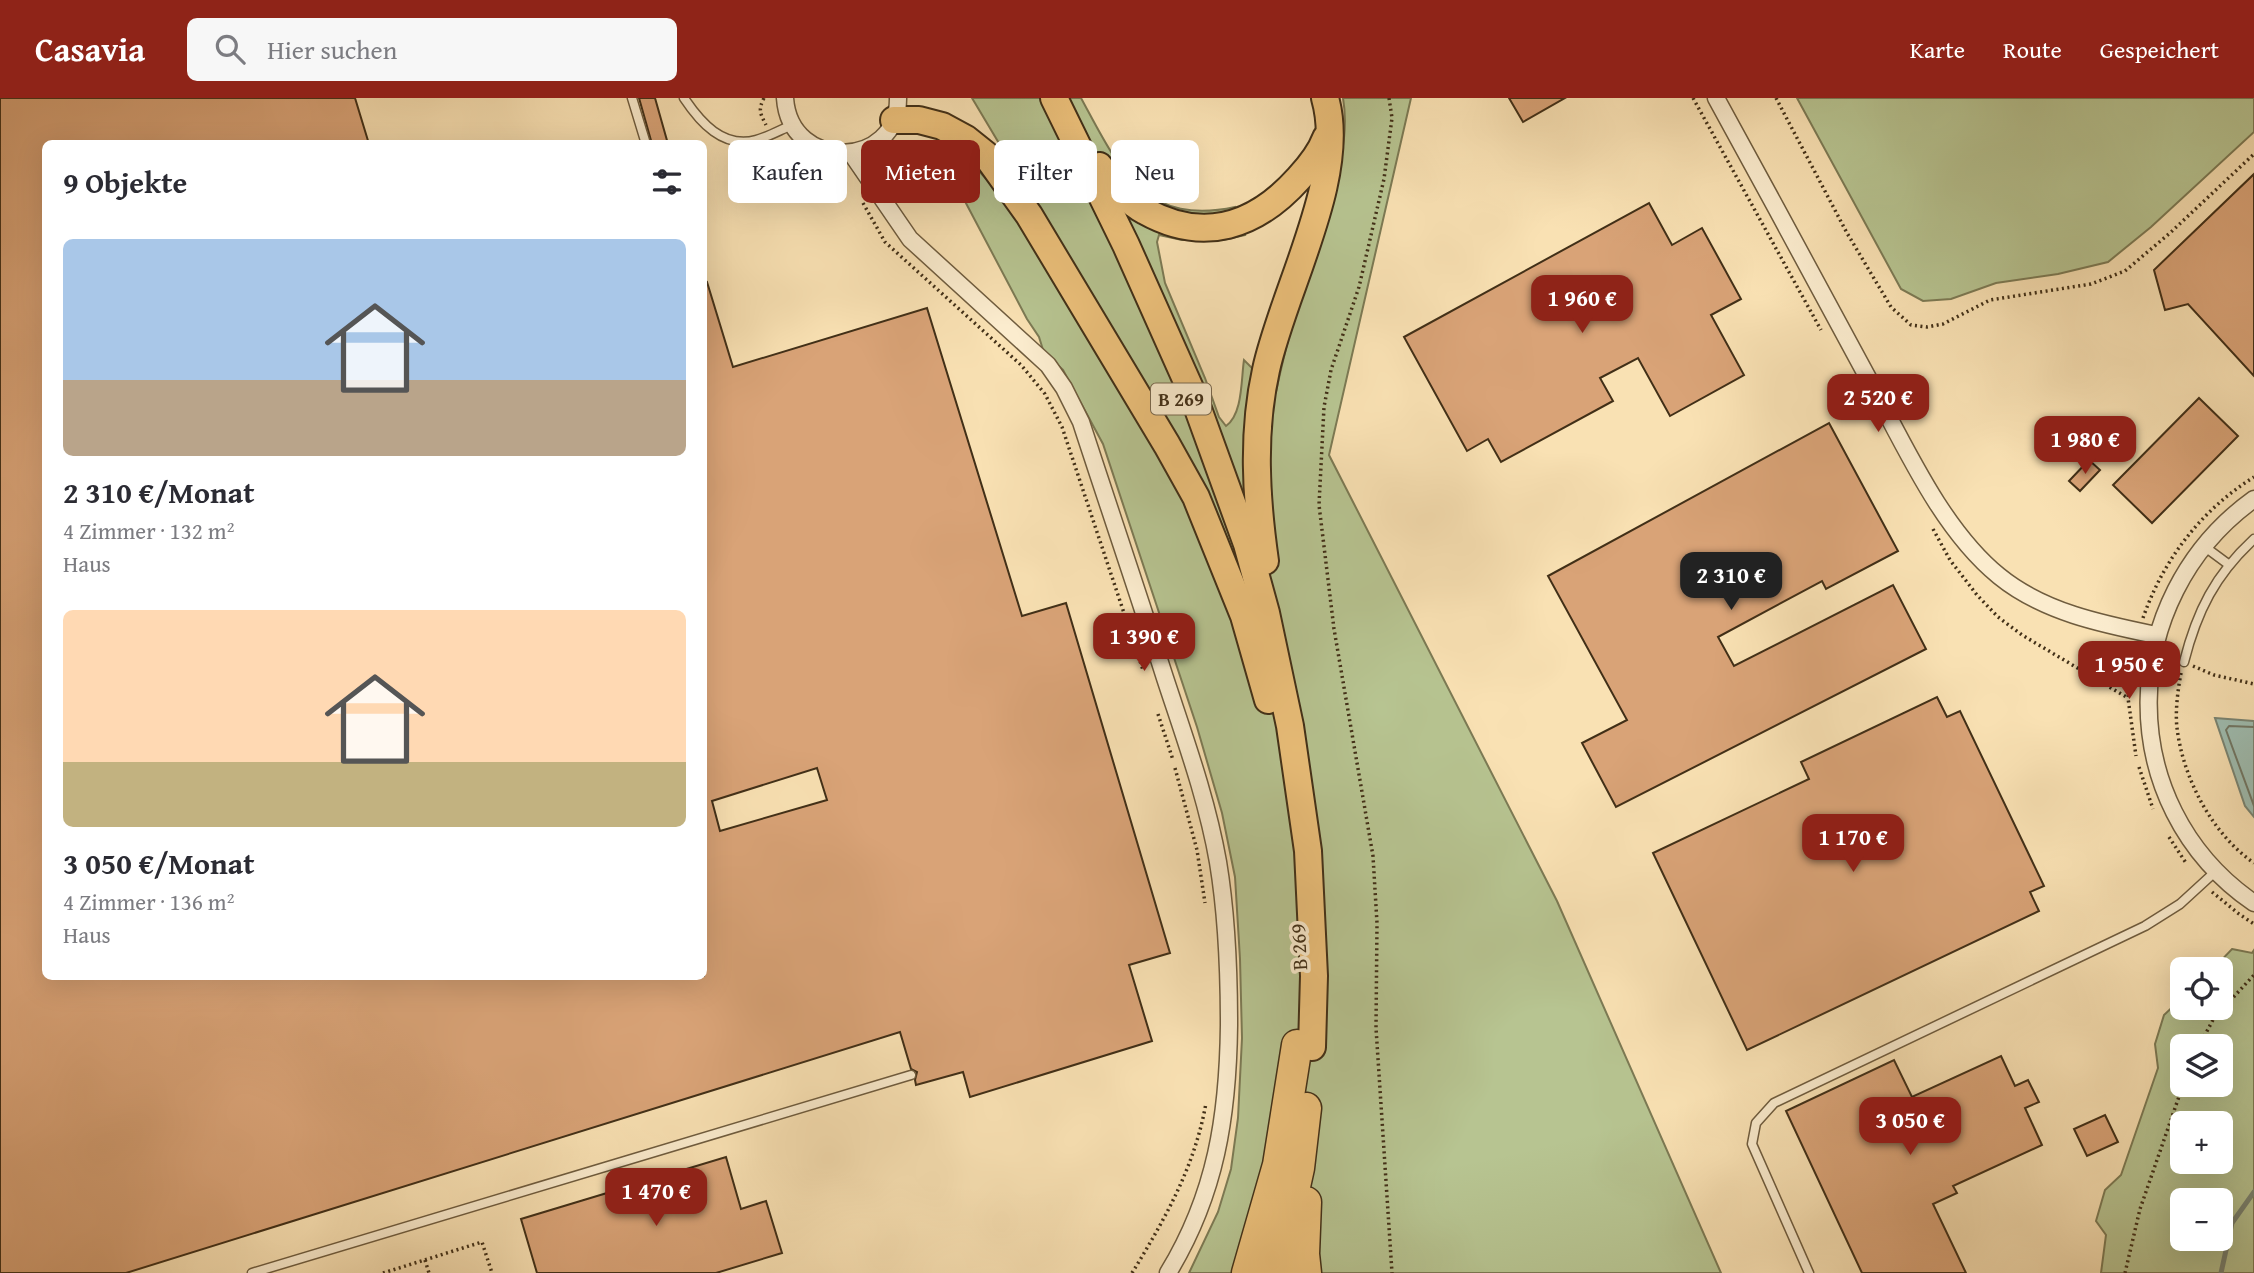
<!DOCTYPE html>
<html lang="de">
<meta charset="utf-8">
<style>
:root{--surface:#fff;--page:#f7f7f7;--text:#2b2b33;--muted:#7c7c81;--accent:#8f2418}
body{margin:0;font-family:"Gentium Book Plus",serif;background:var(--page);color:var(--text);height:100vh;display:flex;flex-direction:column;font-size:26px;white-space:nowrap}
*{box-sizing:border-box;margin:0}
p{font-size:23px;color:var(--muted)}
.icon{flex:none;width:38px;height:38px;fill:none;stroke:currentColor;stroke-width:2;stroke-linecap:round;stroke-linejoin:round}
.map{position:relative;flex:1;overflow:hidden}
.details{position:absolute;left:42px;top:42px;width:665px;height:840px;display:flex;flex-direction:column;background:var(--surface);border-radius:10px;box-shadow:0 7px 28px #0002}
.details>*{flex:none}
.top-card{position:absolute;left:728px;top:42px;width:665px;height:63px;display:flex;gap:14px}
.buttons{position:absolute;left:2170px;top:859px;display:grid;gap:14px}
.buttons a{display:grid;place-items:center;width:63px;height:63px;border-radius:10px;background:var(--surface);box-shadow:0 7px 28px #0002;font-size:35px}
.price{position:absolute;translate:-50% -60px;padding:0 16px;border-radius:14px;background:var(--accent);color:#fff;font-size:23px;line-height:46px;filter:drop-shadow(0 2px 4px #0008)}
.price::after{content:'';position:absolute;left:50%;top:42px;width:21px;height:16px;margin-left:-10px;background:inherit;clip-path:polygon(0 0,100% 0,50% 100%)}
.price.on{background:#222;color:#fff}
ul{padding:0;list-style:none}
li{display:grid;align-content:center;gap:14px;height:371px;padding:0 21px}
li span{display:grid;place-items:center;height:217px;border-radius:10px;color:#555}
li>.icon{margin-inline-start:auto}
span .icon{width:126px;height:126px;fill:#fffc;stroke-width:1}
li b{font-size:30px}
h2{display:flex;justify-content:space-between;align-items:center;height:84px;padding:0 21px;font-size:30px}
.pill{padding:0 24px;border-radius:10px;background:var(--surface);box-shadow:0 7px 28px #0002;font-size:24px;line-height:63px}
.pill.on{background:var(--accent);color:#fff}
header{display:flex;align-items:center;gap:42px;box-sizing:border-box;height:98px;padding:0 35px;background:var(--accent);color:#fff}
header strong{font-size:33px}
nav{display:flex;gap:38px;margin-inline-start:auto;font-size:24px}
.search{width:490px;height:63px;background:var(--page);display:flex;align-items:center;gap:18px;box-sizing:border-box;padding:0 24px;border-radius:10px;color:var(--muted);font-size:26px}
.map>svg:first-child{display:block}
.green{fill:#b7c491;stroke:#7c7a54;stroke-width:2;fill-rule:evenodd}
.water{fill:#9ebdb1;stroke:#798473;stroke-width:2}
.lines{fill:none;stroke-linecap:round;stroke-linejoin:round}
.shore{stroke:#707664;stroke-width:2}
.stream{stroke:#798473;stroke-width:5}
.building{fill:#d9a377;stroke:#412f17;stroke-width:2;fill-rule:evenodd}
.service-casing{stroke:#6f5c3e;stroke-width:11}
.minor-casing{stroke:#6f5c3e;stroke-width:19}
.primary-casing{stroke:#412f17;stroke-width:30}
.motorway-casing{stroke:#412f17;stroke-width:33}
.path{stroke:#412f17;stroke-width:3.5;stroke-dasharray:2 3.5;stroke-linecap:butt}
.service{stroke:#fbecce;stroke-width:8}
.minor{stroke:#fbecce;stroke-width:16}
.primary{stroke:#ecc07a;stroke-width:26}
.motorway{stroke:#ecc07a;stroke-width:30}
.labels{text-anchor:middle;stroke-width:7;stroke-linejoin:round;paint-order:stroke}
.shield{fill:#fbecce;stroke:#79684e;stroke-width:2}
.shield-label{font-size:19px;font-weight:bold;fill:#412f17}
.street-label{font-size:21px;fill:#412f17;stroke:#fbecce}
</style>
<header>
<strong>Casavia</strong>
<div class="search"><svg class="icon" aria-label="search" viewBox="0 0 24 24"><circle cx="10" cy="10" r="6"/><path d="M15 15l6 6"/></svg>Hier suchen</div>
<nav><a>Karte</a><a>Route</a><a>Gespeichert</a></nav>
</header>
<div class="map">
<svg width="2254" height="1175" viewBox="0 0 2254 1175">
<rect width="100%" height="100%" fill="#f9e1b3"/>
<filter id="stains"><feTurbulence type="fractalNoise" baseFrequency=".00286" numOctaves="4"/><feColorMatrix values="0 0 0 0 .2 0 0 0 0 .09 0 0 0 0 .02 0 0 0 .5 -.17"/></filter>
<radialGradient id="worn" r=".72"><stop offset=".6" stop-color="#630" stop-opacity="0"/><stop offset="1" stop-color="#630" stop-opacity=".3"/></radialGradient>
<g class="green">
<path d="M972 0H1081C1118 68 1143 129 1235 109L1245 137 1223 142H1182L1159 137 1157 144 1165 185 1205 280 1219 319 1226 328C1243 316 1241 281 1244 262L1276 294C1286 246 1299 200 1313 153 1328 104 1352 51 1343 0H1411L1329 357 1557 803 1721 1175H1189L1218 1114 1231 1071 1238 1020 1242 940 1240 861 1235 779 1222 715 1197 629 1103 346 1063 272 1044 255 1039 239 1027 221 958 90 950 69 956 57 965 58 990 85 1006 57Z"/>
<path d="M1797 0H2254V34L2151 129 2108 164 2058 176 1996 185 1951 201 1923 203 1901 191Z"/>
<path d="M2232 851 2252 855 2254 852V1175H2101L2106 1137 2096 1123 2105 1092 2121 1077 2158 970 2155 946 2164 917 2182 900V910H2221V872L2213 871ZM2182 948H2221V987H2182ZM2182 1026H2221V1064H2182ZM2221 1102V1141H2182V1102Z"/>
</g>
<path class="water" d="M2215 620 2254 623V719L2245 708Z"/>
<g class="lines">
<path class="shore" d="M2254 629 2229 628 2226 632 2254 708"/>
<path class="stream" d="M2221 1175 2232 1125 2254 1094"/>
</g>
<g class="building">
<path d="M0 0H355L369 46H46V878H704V185L707 184 733 269 927 210 1022 518 1066 505 1170 855 1129 867 1152 943 970 999 963 974 916 987 915 982 917 974 911 971 900 934 126 1175H0ZM817 670 827 702 720 733 712 703Z"/>
<path d="M639 0H655L668 46H652Z"/>
<path d="M1509 0H1565L1523 24Z"/>
<path d="M2254 76V278L2188 206 2165 212 2154 172Z"/>
<path d="M1649 105 1672 147 1702 130 1741 201 1711 217 1744 277 1670 318 1638 260 1600 280 1613 303 1501 364 1488 341 1467 353 1404 239Z"/>
<path d="M2199 300 2238 338 2152 425 2113 387Z"/>
<path d="M1829 325 1898 453 1826 491 1822 483 1718 539 1734 568 1893 487 1926 551 1616 709 1582 645 1627 622 1548 478Z"/>
<path d="M2089 362 2100 372 2080 393 2069 383Z"/>
<path d="M1937 599 1947 619 1960 613 2044 788 2030 794 2039 813 1747 952 1653 755 1809 681 1801 664Z"/>
<path d="M2001 958 2015 988 2028 982 2039 1004 2025 1010 2042 1047 1953 1088 1957 1095 1933 1106 1966 1175H1862L1786 1013 1894 962 1912 999Z"/>
<path d="M2105 1017 2118 1044 2087 1058 2074 1031Z"/>
<path d="M726 1059 741 1111 766 1103 782 1155 716 1175H537L521 1121Z"/>
</g>
<g class="lines">
<g class="service-casing">
<g id="service">
<path d="M632 0 646 46"/>
<path d="M684 0C700 24 723 51 756 42 768 39 780 32 792 27"/>
<path d="M2205 449 2228 466"/>
<path d="M2184 564C2197 513 2215 477 2254 441"/>
<path d="M252 1175 911 977"/>
<path d="M1809 1175 1752 1046 1756 1025 1774 1005 2145 828 2180 806 2216 773"/>
</g>
</g>
<g class="minor-casing">
<g id="minor">
<path d="M785 0C790 75 899 71 898 0"/>
<path d="M1716 0C1767 93 1818 187 1868 280 1904 346 1941 431 1999 478 2043 514 2102 526 2156 537"/>
<path d="M851 55 910 141 1048 267 1064 290 1081 324C1109 410 1138 495 1165 580 1185 641 1207 701 1218 764 1227 818 1229 872 1229 927 1228 1018 1216 1096 1168 1175"/>
<path d="M2254 401C2116 500 2111 707 2254 805"/>
</g>
</g>
<g class="primary-casing">
<g id="primary">
<path d="M1054 0 1126 147 1193 297 1247 446 1266 515 1290 628 1308 753 1314 878 1312 949"/>
<path d="M894 22H919L942 28 966 41 986 57 1029 117 1167 347 1196 399 1244 518 1268 602"/>
<path d="M1099 68C1112 84 1126 103 1145 113 1204 146 1256 128 1299 80 1310 68 1320 56 1326 40"/>
<path d="M1265 463C1256 400 1252 335 1266 272 1283 192 1348 79 1325 0"/>
</g>
</g>
<g class="motorway-casing">
<g id="motorway">
<path d="M1247 1175 1278 1067 1297 947"/>
<path d="M1276 1175 1299 1070 1306 1010"/>
<path d="M1306 1175 1304 1156 1306 1104"/>
</g>
</g>
<g class="path">
<path d="M764 0C758 12 760 15 766 27"/>
<path d="M1389 0 1392 20 1384 81 1359 189 1331 272 1324 309 1319 407 1334 531 1373 758 1377 825 1376 930 1392 1175"/>
<path d="M1693 0 1821 232"/>
<path d="M1776 0 1847 135 1891 209 1911 227 1927 229 1943 226 1990 202 2091 186 2125 173 2170 135 2254 56"/>
<path d="M777 46 788 61 813 66"/>
<path d="M863 105 885 144 1021 267 1045 296 1062 329 1143 572"/>
<path d="M1933 431 1950 462 1977 497 1998 519 2022 537 2128 600"/>
<path d="M2143 520C2163 462 2201 412 2254 379"/>
<path d="M2135 548 2128 600 2136 658"/>
<path d="M2193 568 2214 577 2254 586"/>
<path d="M2181 575C2178 591 2175 613 2177 630 2183 680 2212 736 2254 765"/>
<path d="M1158 616 1173 662"/>
<path d="M2139 669 2153 711"/>
<path d="M1175 670 1197 752 1205 805"/>
<path d="M2169 739 2186 765"/>
<path d="M2212 794 2239 816 2254 826"/>
<path d="M2199 948 2214 920 2254 877"/>
<path d="M425 1162 429 1175"/>
<path d="M383 1175 482 1144 492 1175"/>
<path d="M1132 1175C1165 1121 1195 1068 1206 1005"/>
<path d="M2125 1175 2140 1111 2183 987"/>
</g>
<use href="#service" class="service"/>
<use href="#minor" class="minor"/>
<use href="#primary" class="primary"/>
<use href="#motorway" class="motorway"/>
</g>
<g class="labels">
<rect class="shield" x="1151" y="285.5" width="60" height="31" rx="5"/>
<g class="shield-label">
<text x="1181" y="308">B 269</text>
</g>
<g class="street-label">
<text transform="translate(1299 849) rotate(-93)" y="7">B 269</text>
</g>
</g>
<rect width="100%" height="100%" filter="url(#stains)"/>
<rect width="100%" height="100%" fill="url(#worn)"/>
</svg>
<div class="buttons">
<a><svg class="icon" aria-label="locate" viewBox="0 0 24 24"><circle cx="12" cy="12" r="6"/><path d="M12 2v4M12 18v4M2 12h4M18 12h4"/></svg></a>
<a><svg class="icon" aria-label="layers" viewBox="0 0 24 24"><path d="M12 4l9 5-9 5-9-5zM3 14l9 5 9-5"/></svg></a>
<a>+</a>
<a>−</a>
</div>
<b class="price" style="left:1582px;top:237px">1 960 €</b>
<b class="price" style="left:1878px;top:336px">2 520 €</b>
<b class="price" style="left:2085px;top:378px">1 980 €</b>
<b class="price on" style="left:1731px;top:514px">2 310 €</b>
<b class="price" style="left:1144px;top:575px">1 390 €</b>
<b class="price" style="left:2129px;top:603px">1 950 €</b>
<b class="price" style="left:1853px;top:776px">1 170 €</b>
<b class="price" style="left:1910px;top:1059px">3 050 €</b>
<b class="price" style="left:656px;top:1130px">1 470 €</b>
<div class="top-card">
<a class="pill">Kaufen</a>
<a class="pill on">Mieten</a>
<a class="pill">Filter</a>
<a class="pill">Neu</a>
</div>
<section class="details">
<h2>9 Objekte<svg class="icon" aria-label="filters" viewBox="0 0 24 24"><path d="M4 7h16M4 17h16"/><circle cx="9" cy="7" r="2"/><circle cx="15" cy="17" r="2"/></svg></h2>
<ul>
<li><span style="background:linear-gradient(#a9c7e8 65%,#b9a48a 0)"><svg class="icon" aria-label="home" viewBox="0 0 24 24"><path d="M3 11l9-7 9 7M6 9v11h12V9"/></svg></span><div><b>2 310 €/Monat</b><p>4 Zimmer · 132 m²</p><p>Haus</p></div></li>
<li><span style="background:linear-gradient(#ffd9b3 70%,#c2b280 0)"><svg class="icon" aria-label="home" viewBox="0 0 24 24"><path d="M3 11l9-7 9 7M6 9v11h12V9"/></svg></span><div><b>3 050 €/Monat</b><p>4 Zimmer · 136 m²</p><p>Haus</p></div></li>
</ul>
</section>
</div>
